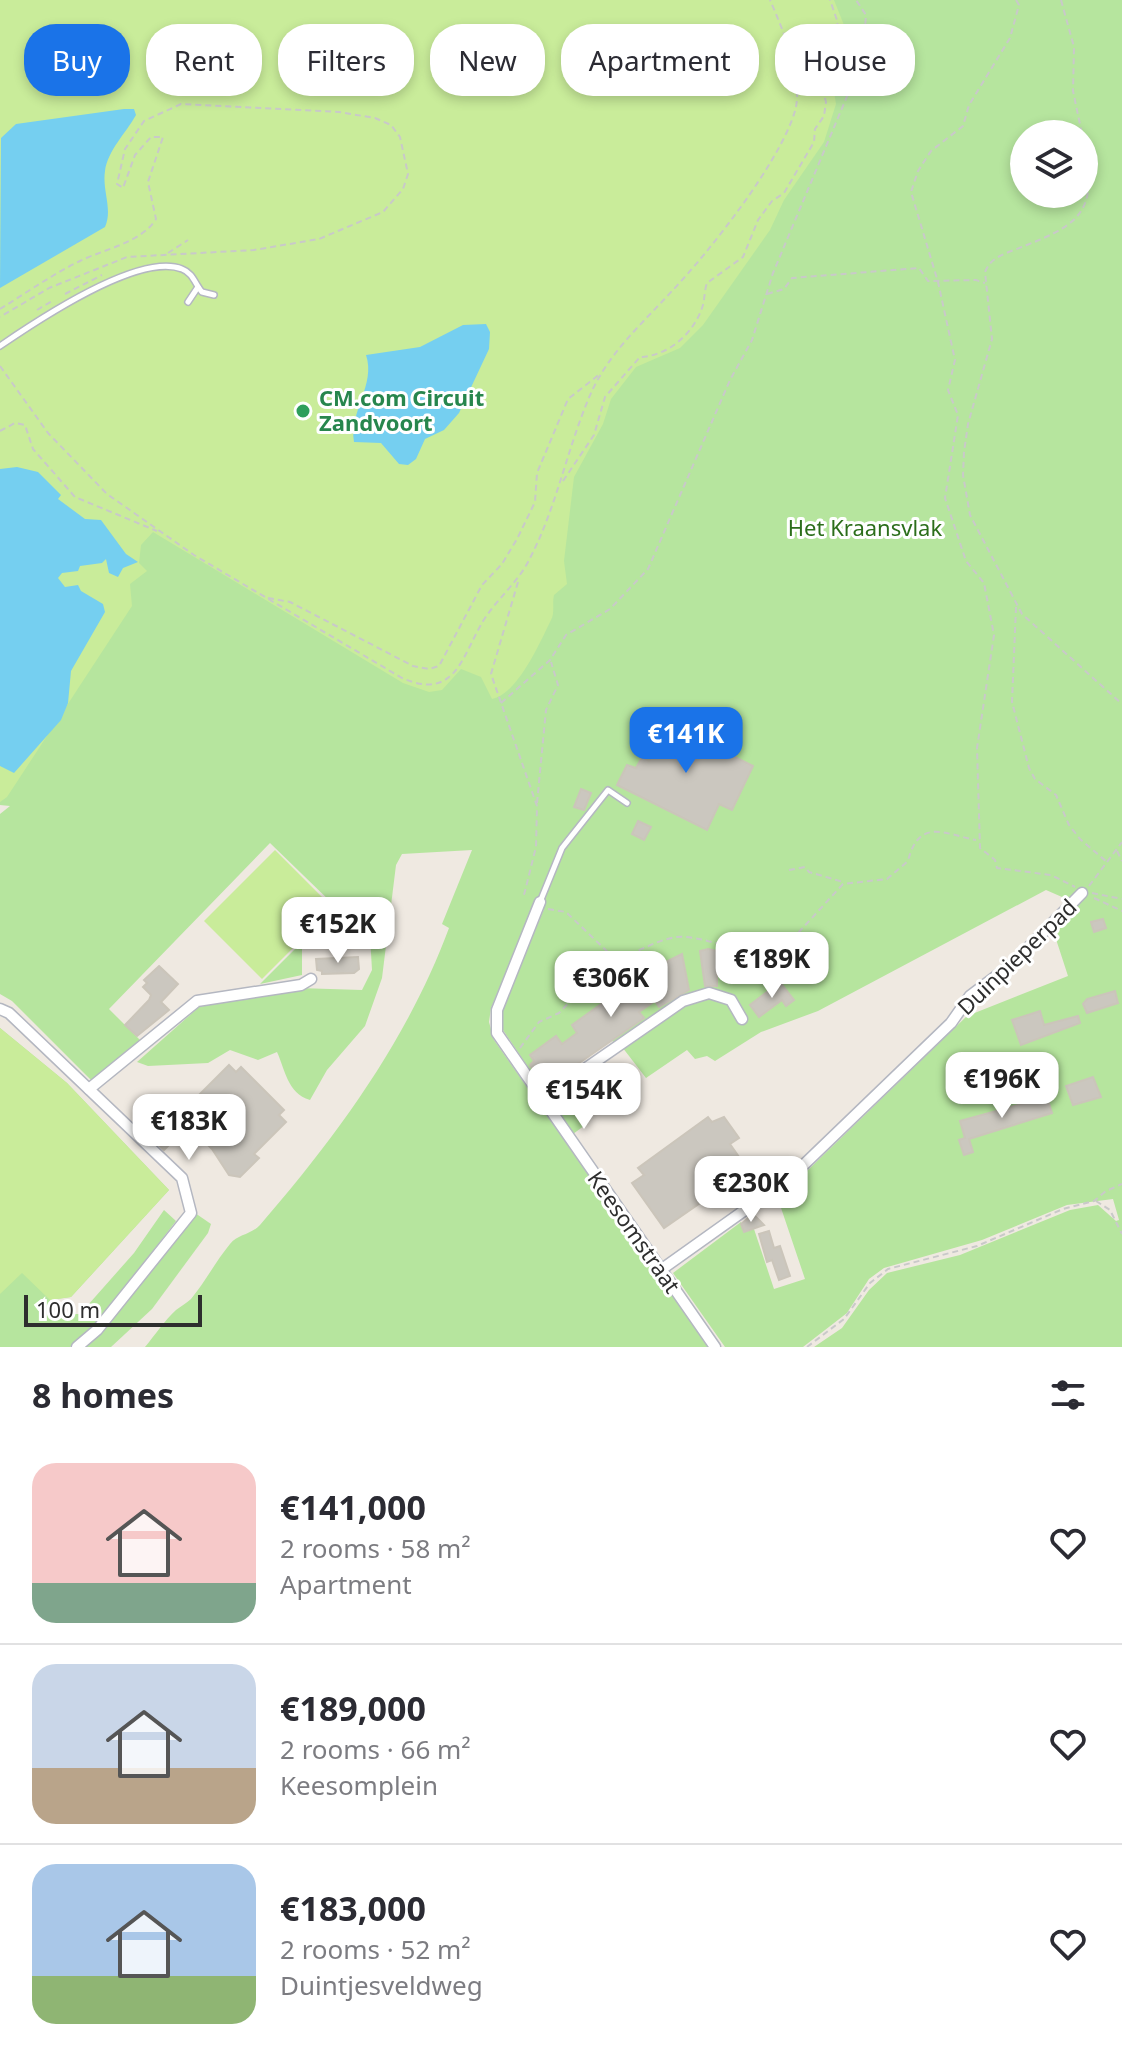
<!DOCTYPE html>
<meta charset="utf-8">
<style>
:root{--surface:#fff;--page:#f7f7f7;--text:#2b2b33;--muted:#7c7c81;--line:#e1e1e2;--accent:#1a73e8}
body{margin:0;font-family:"Noto Sans",sans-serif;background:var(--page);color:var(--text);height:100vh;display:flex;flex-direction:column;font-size:30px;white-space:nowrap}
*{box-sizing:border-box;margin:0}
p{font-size:26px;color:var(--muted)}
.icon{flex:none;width:44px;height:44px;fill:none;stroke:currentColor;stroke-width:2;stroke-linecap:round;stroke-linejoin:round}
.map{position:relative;height:1347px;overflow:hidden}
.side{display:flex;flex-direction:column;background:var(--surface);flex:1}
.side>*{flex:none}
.hud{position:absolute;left:24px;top:24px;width:1074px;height:72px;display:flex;gap:16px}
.tools{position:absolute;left:1010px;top:120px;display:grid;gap:16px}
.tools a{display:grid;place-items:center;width:88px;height:88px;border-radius:50%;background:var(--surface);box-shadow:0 4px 12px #0003;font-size:40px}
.scale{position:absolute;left:24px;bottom:20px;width:178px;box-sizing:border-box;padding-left:8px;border:4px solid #2e2e2e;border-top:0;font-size:22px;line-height:28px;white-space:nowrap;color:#2e2e2e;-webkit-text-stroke:6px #fff;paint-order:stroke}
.price{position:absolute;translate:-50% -68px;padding:0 18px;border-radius:16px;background:#fff;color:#222;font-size:26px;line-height:52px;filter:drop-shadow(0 2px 4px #0008)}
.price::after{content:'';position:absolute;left:50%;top:48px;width:24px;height:18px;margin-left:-12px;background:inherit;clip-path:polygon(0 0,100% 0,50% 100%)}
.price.active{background:var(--accent);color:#fff}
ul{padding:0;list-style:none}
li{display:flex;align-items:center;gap:24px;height:200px;padding:0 32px}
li+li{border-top:2px solid var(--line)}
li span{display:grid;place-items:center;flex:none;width:224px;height:160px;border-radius:24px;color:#555}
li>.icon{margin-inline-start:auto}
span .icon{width:96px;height:96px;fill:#fffc;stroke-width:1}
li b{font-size:34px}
h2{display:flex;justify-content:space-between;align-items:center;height:96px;padding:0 32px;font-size:34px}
.tag{padding:0 28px;border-radius:32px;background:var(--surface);box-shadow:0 4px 12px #0003;font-size:28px;line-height:72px}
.tag.active{background:var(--accent);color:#fff}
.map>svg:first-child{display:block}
.green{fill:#b6e59e;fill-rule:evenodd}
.pitch{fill:#c9ec9a}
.water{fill:#75cff0}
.building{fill:#cbc7bf;stroke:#cbc5ba;stroke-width:2}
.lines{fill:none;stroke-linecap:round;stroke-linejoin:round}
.service-casing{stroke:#b4b7c1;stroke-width:8}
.minor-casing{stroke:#b4b7c1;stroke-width:13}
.path{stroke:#c9c9c9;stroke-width:2;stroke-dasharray:6 4;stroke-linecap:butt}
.service{stroke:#fff;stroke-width:5}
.minor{stroke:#fff;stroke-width:10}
.leisure-dot{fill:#2e9e5b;stroke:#fff;stroke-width:3}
.labels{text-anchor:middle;stroke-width:6;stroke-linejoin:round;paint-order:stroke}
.leisure-label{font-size:22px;font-weight:bold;fill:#27864d;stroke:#fff;text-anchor:start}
.park-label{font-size:22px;fill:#2c6e1b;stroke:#fff}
.street-label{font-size:22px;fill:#2e2e2e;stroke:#fff}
</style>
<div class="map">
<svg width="1122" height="1347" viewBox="0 0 1122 1347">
<rect width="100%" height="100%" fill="#efe9e1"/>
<g class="green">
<path d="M758 0H1122V1347H814L842 1328 869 1290 887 1273 960 1255 1070 1210 1098 1205 1116 1221 1119 1220 1113 1199 1067 1205 982 1240 884 1268 869 1279 847 1313 803 1347H725L673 1273 741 1222 744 1232 754 1229 774 1289 805 1279 778 1199 967 1016 1068 976 1054 933 1078 904 1046 890 818 1011 761 1032 715 1061 707 1056 695 1059 687 1050 646 1078 619 1043 596 1037 552 1068 588 1123 573 1134 501 1027V1013L544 909 535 903 491 1008 489 1022 494 1040 710 1347H145C155 1335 165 1320 176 1310 181 1306 187 1303 191 1299 205 1282 216 1261 230 1244 238 1234 251 1235 260 1225 337 1136 408 1039 449 928L442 924 472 850 402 854 396 865 382 978 365 1026 327 1070 310 1100C287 1093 285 1069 277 1052L258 1060 230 1050 208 1063 148 1066 137 1062 199 1007 298 988 362 990 372 970 370 936 305 939 336 907 270 843 109 1009 142 1042 93 1082 12 1001 0 994V814L10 806 0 805V766L68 703 126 554ZM1024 134H1084V194H1024Z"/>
<path d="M302 942V975L260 984Z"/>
<path d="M0 1028 67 1083 169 1190 71 1297 50 1300 54 1314H80L134 1253 164 1210 176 1221 104 1315 70 1347H0Z"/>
<path d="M195 1213 211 1224 208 1233 152 1309 111 1347H86Z"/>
</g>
<g class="pitch">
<path d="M0 0H834L846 30 832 80 836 104 824 142 784 200 770 230 703 325 680 348 636 367 611 399 603 424 574 477 564 561 567 584 554 595C552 603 555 613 551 620 540 642 518 694 492 699L481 677 461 669 442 690 429 692 403 683 153 532 141 545 139 563 147 571 130 584 132 606 7 797 0 802Z"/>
<path d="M275 850 333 908 262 979 204 921Z"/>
<path d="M0 1028 67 1083 169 1190 71 1297 50 1300 22 1273 0 1294Z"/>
</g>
<g class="water">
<path d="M124 109H134L136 115C126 133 108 150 105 171 102 191 113 209 105 227L0 288 1 138 16 124Z"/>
<path d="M486 324 490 332 489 349 459 413 444 430 425 439 416 459 408 465 399 464 381 443 354 442C349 411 376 385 366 355L420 347 463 325Z"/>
<path d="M17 467 38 472 61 495 58 499 85 519 101 520 126 554 138 562 123 568 118 577 109 573 106 559 102 563 80 566 78 571 62 573 58 578 65 587 78 585 81 591 103 604 105 612 71 671 68 703 61 720 14 773 0 766V469Z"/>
</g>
<g class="building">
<path d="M653 716 753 766 732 810 719 804 707 830 617 785 627 765 636 768 642 757 649 761 658 741 644 735Z"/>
<path d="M581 789 591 793 584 810 574 807Z"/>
<path d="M638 821 651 827 644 840 632 834Z"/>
<path d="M1103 919 1106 928 1094 932 1091 922Z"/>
<path d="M708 949 717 951V986H705L700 951Z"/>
<path d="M682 954 689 990 659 1007 655 1001 639 1012 644 1018 546 1086 530 1065 534 1061 530 1055 556 1036 562 1044 577 1033 572 1025 647 971Z"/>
<path d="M358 957 359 969 354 973 322 974V971L317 970 316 959Z"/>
<path d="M159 966 178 984 161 1002 169 1010 137 1036 125 1025 149 1000 151 995 143 987 147 983 144 980Z"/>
<path d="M780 982 794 1000 786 1006 782 1000 759 1017 750 1005Z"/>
<path d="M1115 991 1118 1003 1087 1013 1083 1004 1087 999Z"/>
<path d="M1040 1011 1044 1025 1078 1016 1080 1023 1021 1045 1012 1020Z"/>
<path d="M229 1065 236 1072 241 1067 284 1110 279 1115 286 1122 254 1154 259 1158 240 1177 229 1175 212 1149 175 1113 186 1102 189 1105Z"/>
<path d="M1093 1077 1101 1097 1073 1105 1066 1086Z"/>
<path d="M1047 1097 1052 1113 969 1139 973 1152 964 1155 959 1140 965 1138 960 1121Z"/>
<path d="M708 1117 712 1122 724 1117 739 1138 730 1144 753 1177 724 1197 719 1190 664 1228 632 1183 644 1175 638 1168Z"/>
<path d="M160 1134 170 1144 164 1150 154 1140Z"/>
<path d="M753 1214 764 1225 744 1232 741 1224Z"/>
<path d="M769 1231 774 1248 780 1246 790 1276 779 1280 772 1260 767 1262 759 1234Z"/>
</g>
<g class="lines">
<g class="service-casing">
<g id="service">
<path d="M188 302 198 287"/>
<path d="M0 346C35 322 139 252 182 269 193 273 195 284 202 292L214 295"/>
<path d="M540 902 562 848 608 790 627 803"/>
</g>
</g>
<g class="minor-casing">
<g id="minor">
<path d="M540 902 497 1010V1033L715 1347"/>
<path d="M0 1009 9 1013 182 1178 191 1213 97 1330 77 1347"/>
<path d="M89 1089 197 1001 301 985 311 979"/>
<path d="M540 1100 683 1001 709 993 731 1000 742 1019"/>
<path d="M662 1269 790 1178 951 1023 970 996 1011 965 1082 893"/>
</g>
</g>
<g class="path">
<path d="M1016 0 1019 5 1010 38 969 105 963 126 931 151 918 171 911 192 938 282 955 360 948 390 958 415 945 498 966 561 984 583 994 635 977 748 980 848 995 860 997 868 1051 875 1075 887"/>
<path d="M1061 0 1074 47 1073 91 1082 134"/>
<path d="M1084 143C1100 216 1076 226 1014 250 1001 255 990 259 985 272L992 339 968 424 964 452 963 475 970 515 1022 614 1122 704"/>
<path d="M168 253 188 240"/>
<path d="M65 294 102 275"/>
<path d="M767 294 784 289 792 278 919 268 928 281 976 280 985 283"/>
<path d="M0 309C26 293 53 274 80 261 104 249 141 243 156 219L148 182 163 137H151L135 155 123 188 117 184 125 149 144 121 181 104 339 112 375 118 391 125 400 137 408 174 403 189 383 212 319 239 254 250 127 257 49 288 0 317"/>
<path d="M37 310 52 301"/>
<path d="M0 366 48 433 107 494 194 555 402 678C457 702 462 654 485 618 499 597 518 582 529 560 556 509 566 453 588 400 606 355 640 326 672 291 710 251 780 162 795 111 804 79 783 30 770 0"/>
<path d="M0 431 15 423 25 425 33 449 75 497 157 531"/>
<path d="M563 481 594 435 605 397 640 357C668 356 693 334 702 308 705 300 704 291 707 283L743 257 758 220 772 201 784 193 814 142 815 129 824 116 826 102 818 73 824 48 838 23 830 0"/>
<path d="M518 582 491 674 537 806 536 847 524 895"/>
<path d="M268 598 290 602 413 666 429 669 439 666 482 585 502 564 517 539 535 502 537 473 568 399 600 374"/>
<path d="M1016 607 1012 702 1029 768 1035 779 1056 795 1069 825 1080 839 1107 862"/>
<path d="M501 703 550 660 566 635 610 609 648 569 730 380 752 340 773 273 853 82 863 54 866 15 856 0"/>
<path d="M537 803 546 710 558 685 551 662"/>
<path d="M1117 851 1122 861"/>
<path d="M789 870 805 867 809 872 843 882"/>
<path d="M1089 886 1122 842"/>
<path d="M1092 893 1122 899"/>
<path d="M1094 898 1122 911"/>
<path d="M548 909 566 912 613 957C636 956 653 940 677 937 701 935 737 952 763 954L799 932 843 884 887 879 908 861C919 816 947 835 976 840"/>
<path d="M520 1048 539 1022 559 1013 580 991 628 956"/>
<path d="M1096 1201 1110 1210 1122 1234"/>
<path d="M807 1347 844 1319 870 1283 888 1269 977 1246 1063 1209 1094 1201 1106 1191 1122 1184"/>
</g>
<use href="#service" class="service"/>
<use href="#minor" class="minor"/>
</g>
<circle class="leisure-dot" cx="303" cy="411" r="8"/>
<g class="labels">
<g class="leisure-label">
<text x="319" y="406">CM.com Circuit<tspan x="319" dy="25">Zandvoort</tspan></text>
</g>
<g class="park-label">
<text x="865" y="536">Het Kraansvlak</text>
</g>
<g class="street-label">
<text transform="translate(1017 957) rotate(-44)" y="8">Duinpieperpad</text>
<text transform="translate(634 1232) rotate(55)" y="8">Keesomstraat</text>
</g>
</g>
</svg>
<div class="tools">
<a><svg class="icon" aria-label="layers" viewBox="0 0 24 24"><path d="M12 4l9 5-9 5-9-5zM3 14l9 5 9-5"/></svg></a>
</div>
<div class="scale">100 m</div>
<b class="price active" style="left:686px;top:775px">€141K</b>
<b class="price" style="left:338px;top:965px">€152K</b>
<b class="price" style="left:772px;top:1000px">€189K</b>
<b class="price" style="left:611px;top:1019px">€306K</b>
<b class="price" style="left:1002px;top:1120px">€196K</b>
<b class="price" style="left:584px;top:1131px">€154K</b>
<b class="price" style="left:189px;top:1162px">€183K</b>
<b class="price" style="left:751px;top:1224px">€230K</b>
<div class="hud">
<a class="tag active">Buy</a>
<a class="tag">Rent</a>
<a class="tag">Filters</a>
<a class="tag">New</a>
<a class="tag">Apartment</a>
<a class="tag">House</a>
</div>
</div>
<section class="side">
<h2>8 homes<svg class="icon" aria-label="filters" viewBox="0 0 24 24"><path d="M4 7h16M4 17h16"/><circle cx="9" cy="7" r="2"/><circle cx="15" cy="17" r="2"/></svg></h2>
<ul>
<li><span style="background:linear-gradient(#f6c9c9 75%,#7fa58c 0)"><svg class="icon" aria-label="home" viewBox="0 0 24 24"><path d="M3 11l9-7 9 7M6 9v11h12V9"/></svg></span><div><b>€141,000</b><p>2 rooms · 58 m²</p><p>Apartment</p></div><svg class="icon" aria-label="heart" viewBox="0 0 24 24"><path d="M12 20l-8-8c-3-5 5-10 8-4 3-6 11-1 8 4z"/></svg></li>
<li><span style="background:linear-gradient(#c9d6e8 65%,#b9a48a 0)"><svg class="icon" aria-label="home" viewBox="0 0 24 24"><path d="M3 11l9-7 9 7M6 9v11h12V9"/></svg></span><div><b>€189,000</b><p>2 rooms · 66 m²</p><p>Keesomplein</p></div><svg class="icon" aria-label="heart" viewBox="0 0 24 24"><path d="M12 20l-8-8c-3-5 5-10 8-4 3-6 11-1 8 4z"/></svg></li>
<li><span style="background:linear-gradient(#a9c7e8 70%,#8fb573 0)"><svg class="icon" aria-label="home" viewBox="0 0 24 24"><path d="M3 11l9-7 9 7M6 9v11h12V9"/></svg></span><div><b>€183,000</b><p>2 rooms · 52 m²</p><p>Duintjesveldweg</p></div><svg class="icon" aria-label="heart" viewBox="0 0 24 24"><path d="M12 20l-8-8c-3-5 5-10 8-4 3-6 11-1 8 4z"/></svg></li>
</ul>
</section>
